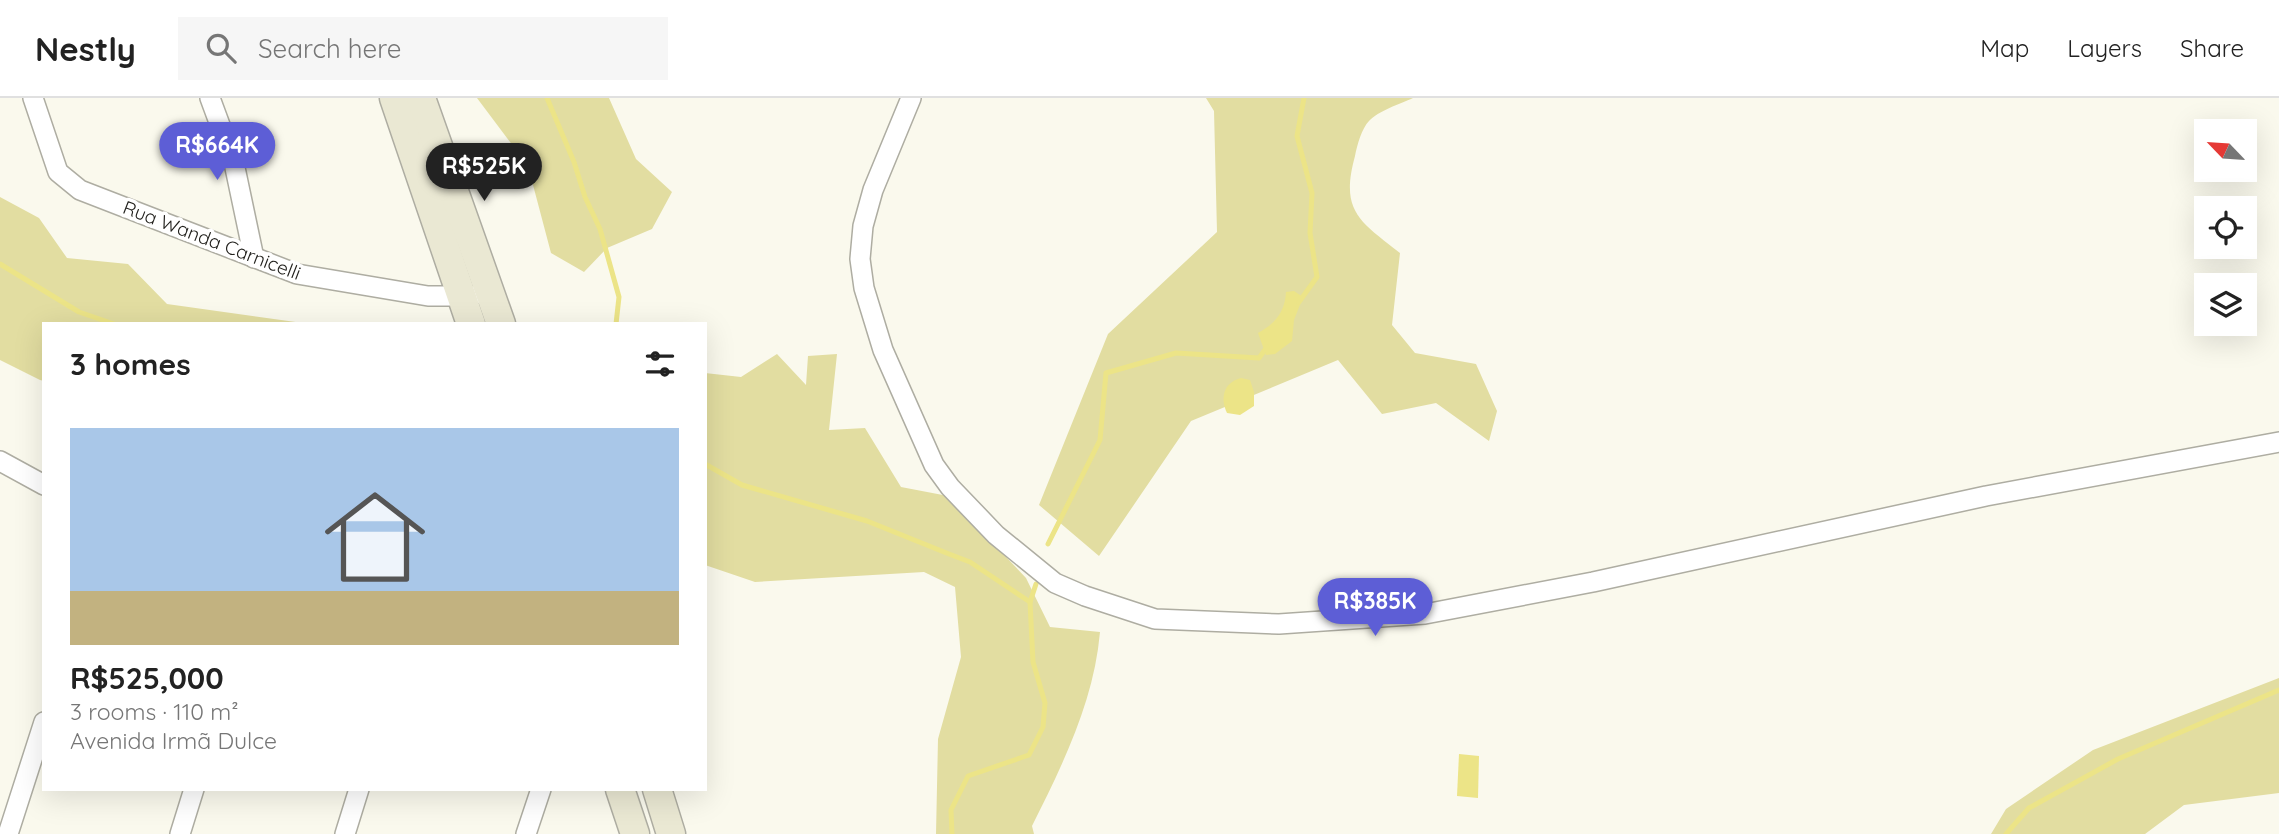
<!DOCTYPE html>
<meta charset="utf-8">
<style>
:root{--surface:#fff;--page:#f6f6f6;--text:#222;--muted:#767676;--line:#e0e0e0;--accent:#5d5ed6}
body{margin:0;font-family:Quicksand,sans-serif;background:var(--page);color:var(--text);height:100vh;display:flex;flex-direction:column;font-size:26px;white-space:nowrap}
*{box-sizing:border-box;margin:0}
p{font-size:23px;color:var(--muted)}
.icon{flex:none;width:38px;height:38px;fill:none;stroke:currentColor;stroke-width:2;stroke-linecap:round;stroke-linejoin:round}
.map{position:relative;flex:1;overflow:hidden}
.drawer{position:absolute;left:42px;top:224px;width:665px;height:469px;display:flex;flex-direction:column;background:var(--surface);border-radius:0px;box-shadow:0 7px 28px #0002}
.drawer>*{flex:none}
.needle{width:46px;rotate:295deg}
.controls{position:absolute;left:2194px;top:21px;display:grid;gap:14px}
.controls a{display:grid;place-items:center;width:63px;height:63px;border-radius:0px;background:var(--surface);box-shadow:0 7px 28px #0002;font-size:35px}
.price{position:absolute;translate:-50% -60px;padding:0 16px;border-radius:24px;background:var(--accent);color:#fff;font-size:23px;line-height:46px;filter:drop-shadow(0 2px 4px #0008)}
.price::after{content:'';position:absolute;left:50%;top:42px;width:21px;height:16px;margin-left:-10px;background:inherit;clip-path:polygon(0 0,100% 0,50% 100%)}
.price.active{background:#222;color:#fff}
ul{padding:0;list-style:none}
li{display:grid;align-content:center;gap:14px;height:371px;padding:0 28px}
li+li{border-top:2px solid var(--line)}
li span{display:grid;place-items:center;height:217px;border-radius:0px;color:#555}
li>.icon{margin-inline-start:auto}
span .icon{width:126px;height:126px;fill:#fffc;stroke-width:1}
li b{font-size:30px}
h2{display:flex;justify-content:space-between;align-items:center;height:84px;padding:0 28px;font-size:30px}
header{display:flex;align-items:center;gap:42px;box-sizing:border-box;height:98px;padding:0 35px;background:var(--surface);border-bottom:2px solid var(--line)}
header strong{font-size:33px}
nav{display:flex;gap:38px;margin-inline-start:auto;font-size:24px}
.search{width:490px;height:63px;background:var(--page);display:flex;align-items:center;gap:18px;box-sizing:border-box;padding:0 24px;border-radius:0px;color:var(--muted);font-size:26px}
.map>svg:first-child{display:block}
.green{fill:#e2dda1}
.water{fill:#ece487}
.lines{fill:none;stroke-linecap:round;stroke-linejoin:round}
.stream{stroke:#ece487;stroke-width:5}
.street-casing{stroke:#aeada2;stroke-width:22}
.secondary-casing{stroke:#aeada2;stroke-width:31}
.street{stroke:#fff;stroke-width:19}
.secondary{stroke:#eae8d3;stroke-width:28}
.labels{text-anchor:middle;stroke-width:7;stroke-linejoin:round;paint-order:stroke}
.street-label{font-size:19px;fill:#21201c;stroke:#fff}
</style>
<header>
<strong>Nestly</strong>
<div class="search"><svg class="icon" aria-label="search" viewBox="0 0 24 24"><circle cx="10" cy="10" r="6"/><path d="M15 15l6 6"/></svg>Search here</div>
<nav><a>Map</a><a>Layers</a><a>Share</a></nav>
</header>
<div class="map">
<svg width="2279" height="736" viewBox="0 0 2279 736">
<rect width="100%" height="100%" fill="#faf9ed"/>
<g class="green">
<path d="M477 0H609L636 61 672 94 652 131 607 150 584 174 551 155 528 68Z"/>
<path d="M1206 0H1413C1400 6 1378 13 1369 23 1362 30 1357 47 1355 58 1340 113 1359 123 1400 155L1392 227 1415 255 1476 266 1497 313 1489 343 1436 305 1382 316 1338 262 1191 323 1099 458 1039 407 1108 236 1217 134 1214 13Z"/>
<path d="M0 99 39 120 67 160 128 166 167 206 310 226H44V283L40 282 0 262Z"/>
<path d="M777 256 806 287 808 258 837 256 829 332 865 330 901 389 948 398 1026 480 1050 529 1100 534C1094 603 1063 666 1032 728L1034 736H936L938 641 961 559 955 489 924 474 755 484 705 467V275L741 279Z"/>
<path d="M2279 580V695L2184 707 2145 736H1991L2006 711 2093 652Z"/>
</g>
<g class="water">
<path d="M1294 193 1303 199 1294 222 1292 243 1275 256 1266 257 1258 235C1275 226 1285 214 1286 194Z"/>
<path d="M1241 280 1250 282 1254 294V308L1240 317 1227 315C1220 300 1223 285 1241 280Z"/>
<path d="M1459 656 1479 658 1478 700 1457 698Z"/>
</g>
<g class="lines">
<g class="stream">
<path d="M547 0 574 64 585 99 600 131 619 199 616 226"/>
<path d="M0 166 79 214 114 226"/>
<path d="M1299 204 1317 179 1310 135 1312 95 1297 38 1304 0"/>
<path d="M705 366 742 387 867 423 949 456 970 464 1030 504"/>
<path d="M1048 446 1100 342 1106 275 1176 255 1259 260 1267 249"/>
<path d="M952 736 951 712 968 678 1029 657 1043 629 1045 605 1033 564 1030 504 1036 486"/>
<path d="M2006 736 2029 710 2118 661 2279 592"/>
</g>
<g class="street-casing">
<g id="street">
<path d="M33 0 58 74 80 92 297 176 428 198H472"/>
<path d="M210 0 234 65 254 160"/>
<path d="M911 0 873 92 863 128 860 161 864 190 883 252 934 367 950 389 996 437 1055 485 1085 498 1155 521 1279 526 1425 516 1593 484 1986 398 2279 344"/>
<path d="M0 363 44 387"/>
<path d="M8 736 44 624"/>
<path d="M180 736 194 691"/>
<path d="M345 736 359 691"/>
<path d="M526 736 541 691"/>
</g>
</g>
<g class="secondary-casing">
<g id="secondary">
<path d="M394 0 471 226"/>
<path d="M421 0 501 226"/>
<path d="M620 691 635 736"/>
<path d="M657 691 671 736"/>
</g>
</g>
<use href="#street" class="street"/>
<use href="#secondary" class="secondary"/>
</g>
<g class="labels">
<g class="street-label">
<text transform="translate(212 142) rotate(21)" y="7">Rua Wanda Carnicelli</text>
</g>
</g>
</svg>
<div class="controls">
<a><svg class="needle" viewBox="-14 -14 28 28"><path d="M0-13l5 13h-10z" fill="#e53935"/><path d="M0 13l5-13h-10z" fill="#767676"/></svg></a>
<a><svg class="icon" aria-label="locate" viewBox="0 0 24 24"><circle cx="12" cy="12" r="6"/><path d="M12 2v4M12 18v4M2 12h4M18 12h4"/></svg></a>
<a><svg class="icon" aria-label="layers" viewBox="0 0 24 24"><path d="M12 4l9 5-9 5-9-5zM3 14l9 5 9-5"/></svg></a>
</div>
<b class="price" style="left:217px;top:84px">R$664K</b>
<b class="price active" style="left:484px;top:105px">R$525K</b>
<b class="price" style="left:1375px;top:540px">R$385K</b>
<section class="drawer">
<h2>3 homes<svg class="icon" aria-label="filters" viewBox="0 0 24 24"><path d="M4 7h16M4 17h16"/><circle cx="9" cy="7" r="2"/><circle cx="15" cy="17" r="2"/></svg></h2>
<ul>
<li><span style="background:linear-gradient(#a9c7e8 75%,#c2b280 0)"><svg class="icon" aria-label="home" viewBox="0 0 24 24"><path d="M3 11l9-7 9 7M6 9v11h12V9"/></svg></span><div><b>R$525,000</b><p>3 rooms · 110 m²</p><p>Avenida Irmã Dulce</p></div></li>
</ul>
</section>
</div>
